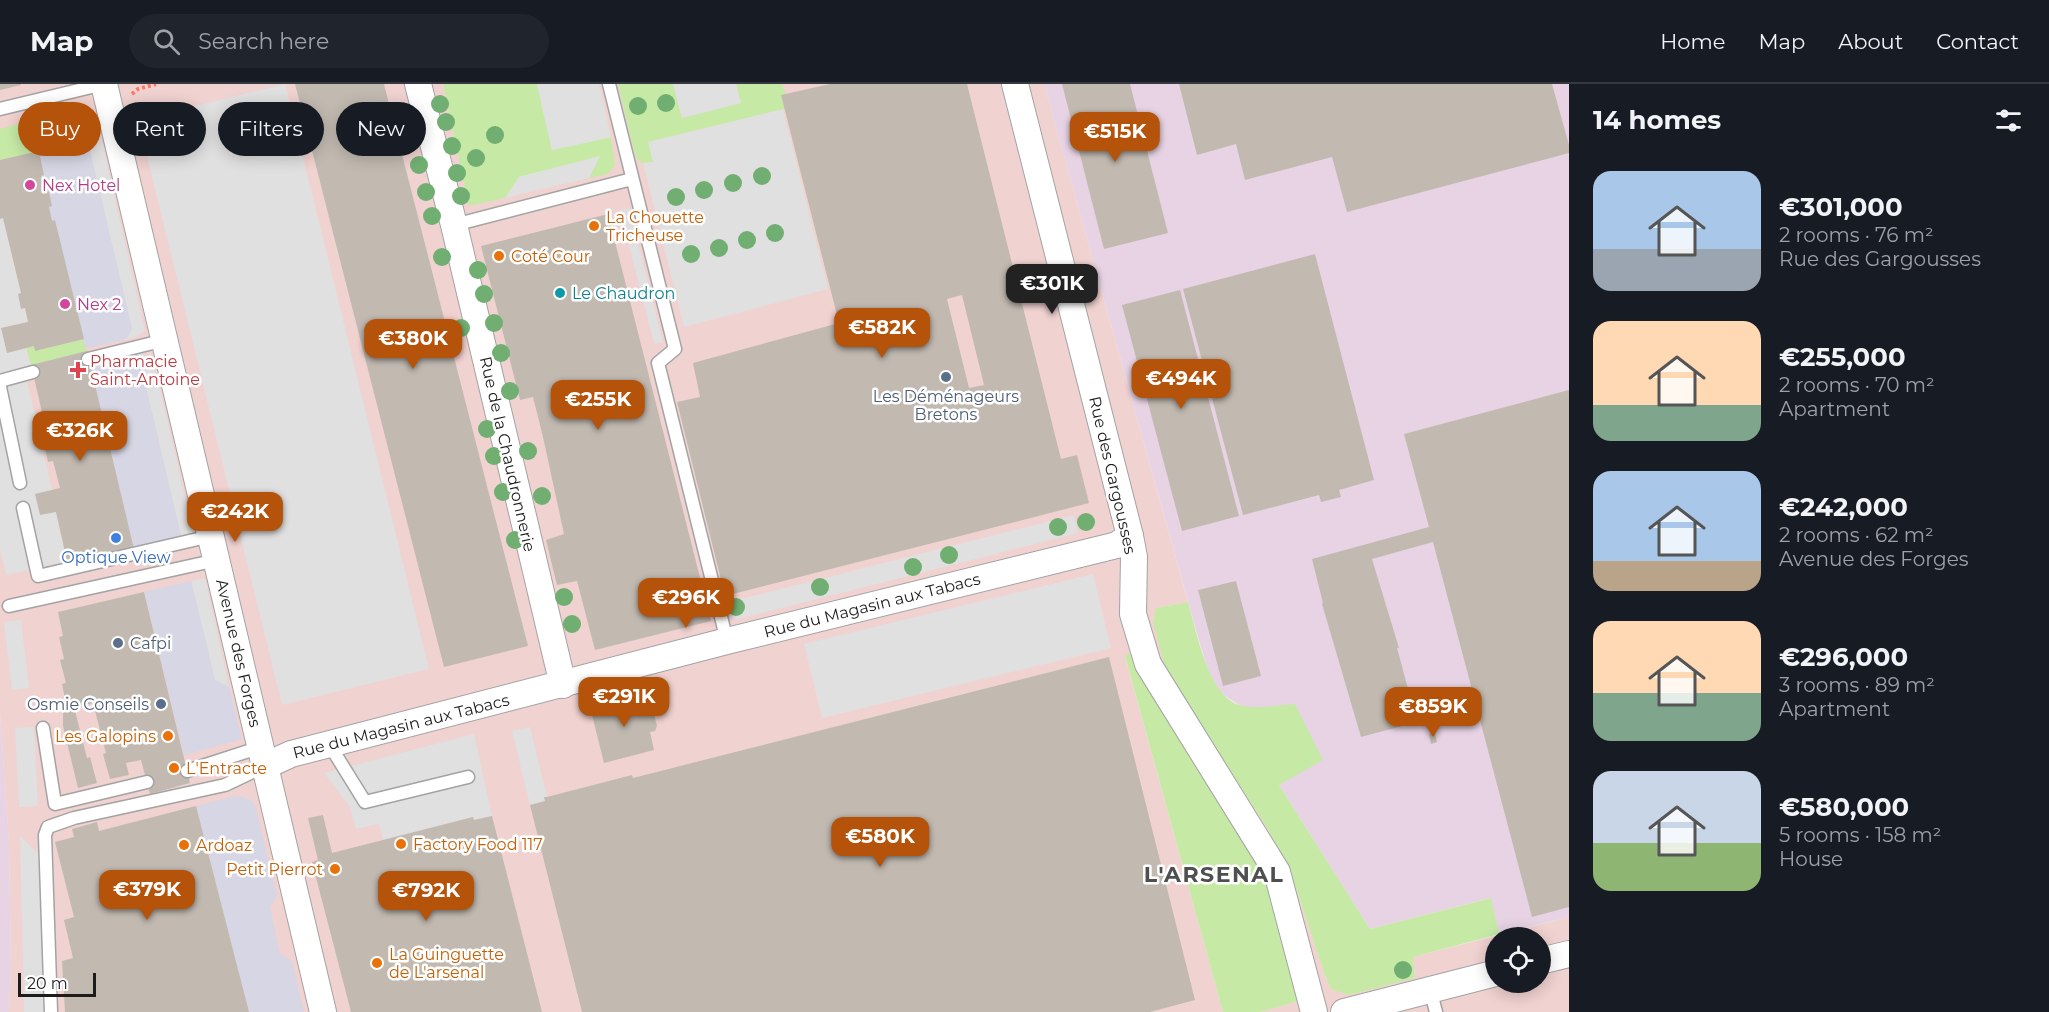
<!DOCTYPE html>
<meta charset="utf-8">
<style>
:root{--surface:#171b24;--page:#20242c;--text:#f1f3f6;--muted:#9ea1a6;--line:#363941;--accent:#b45309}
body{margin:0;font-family:Montserrat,sans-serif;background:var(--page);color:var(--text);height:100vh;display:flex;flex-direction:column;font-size:22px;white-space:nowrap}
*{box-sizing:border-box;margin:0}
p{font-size:20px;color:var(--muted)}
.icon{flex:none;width:33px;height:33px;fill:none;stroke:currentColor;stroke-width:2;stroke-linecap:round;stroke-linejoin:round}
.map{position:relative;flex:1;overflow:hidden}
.side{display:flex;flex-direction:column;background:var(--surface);width:480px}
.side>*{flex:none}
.guide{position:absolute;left:18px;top:18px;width:570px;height:54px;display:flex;gap:12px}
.buttons{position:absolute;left:1485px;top:843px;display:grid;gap:12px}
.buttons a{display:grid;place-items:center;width:66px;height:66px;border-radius:50%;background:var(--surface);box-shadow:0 3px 15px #0003;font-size:30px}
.scale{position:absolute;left:18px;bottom:15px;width:78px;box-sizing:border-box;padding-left:6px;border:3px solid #1c1c1c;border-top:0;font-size:16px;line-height:21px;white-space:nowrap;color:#1c1c1c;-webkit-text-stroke:4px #fff;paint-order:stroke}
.price{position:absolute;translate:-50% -51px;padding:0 14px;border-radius:12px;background:var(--accent);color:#fff;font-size:20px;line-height:39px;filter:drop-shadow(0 2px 3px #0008)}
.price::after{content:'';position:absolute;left:50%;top:36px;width:18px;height:14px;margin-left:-9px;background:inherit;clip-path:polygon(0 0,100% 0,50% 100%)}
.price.active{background:#222;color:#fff}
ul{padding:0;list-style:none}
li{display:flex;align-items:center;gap:18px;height:150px;padding:0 24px}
li span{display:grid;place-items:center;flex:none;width:168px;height:120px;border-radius:18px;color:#555}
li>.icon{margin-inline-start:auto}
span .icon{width:72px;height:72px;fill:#fffc;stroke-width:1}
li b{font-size:26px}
h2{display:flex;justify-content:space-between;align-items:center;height:72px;padding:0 24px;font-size:26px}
.chip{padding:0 21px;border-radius:27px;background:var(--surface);box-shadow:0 3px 15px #0003;font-size:21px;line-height:54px}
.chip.active{background:var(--accent);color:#fff}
header{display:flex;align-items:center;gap:36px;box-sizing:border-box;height:84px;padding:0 30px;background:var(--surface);border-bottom:2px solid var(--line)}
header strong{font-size:28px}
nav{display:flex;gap:33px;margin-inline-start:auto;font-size:21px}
.search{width:420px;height:54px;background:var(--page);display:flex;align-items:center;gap:15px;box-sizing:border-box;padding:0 21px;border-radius:33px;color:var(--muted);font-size:22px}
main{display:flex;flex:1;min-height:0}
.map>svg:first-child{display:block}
.commercial{fill:#f0d2d0;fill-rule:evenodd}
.industrial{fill:#e7d3e3}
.grass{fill:#c6eaa6}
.parking{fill:#e0e0e0}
.plaza{fill:#d6d6e4}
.building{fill:#c2bab1;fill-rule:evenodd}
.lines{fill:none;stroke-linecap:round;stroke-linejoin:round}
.lane-casing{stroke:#a3a3a3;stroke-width:15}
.street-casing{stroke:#a3a3a3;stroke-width:28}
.path{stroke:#fc7864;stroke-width:4;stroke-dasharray:3 3;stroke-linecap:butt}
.lane{stroke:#fff;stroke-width:12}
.street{stroke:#fff;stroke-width:26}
.tree{fill:#70ae71}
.hotel-dot{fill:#d1479c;stroke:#fff;stroke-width:2}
.food-dot{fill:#e8710a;stroke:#fff;stroke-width:2}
.culture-dot{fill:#0f9aa8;stroke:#fff;stroke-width:2}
.health-dot{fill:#e0444e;stroke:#fff;stroke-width:2}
.service-dot{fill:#5c6f8a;stroke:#fff;stroke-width:2}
.shop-dot{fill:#3f7fe0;stroke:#fff;stroke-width:2}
.labels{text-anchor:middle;stroke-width:5;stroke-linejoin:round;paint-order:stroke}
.hotel-label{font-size:16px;fill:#b23c85;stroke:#fff;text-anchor:start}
.food-label{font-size:16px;fill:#c56008;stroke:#fff;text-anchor:start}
.culture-label{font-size:16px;fill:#0d838f;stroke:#fff;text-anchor:start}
.health-label{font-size:16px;fill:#be3a42;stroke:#fff;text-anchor:start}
.service-label{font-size:16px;fill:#4e5e75;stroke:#fff}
.street-label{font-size:16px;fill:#1c1c1c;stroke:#fff}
.shop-label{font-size:16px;fill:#366cbe;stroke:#fff}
.district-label{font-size:22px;font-weight:bold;letter-spacing:1.5px;fill:#4f4f4f;stroke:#fff}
</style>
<header>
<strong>Map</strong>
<div class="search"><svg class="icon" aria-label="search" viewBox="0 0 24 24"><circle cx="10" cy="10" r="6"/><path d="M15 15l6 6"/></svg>Search here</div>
<nav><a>Home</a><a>Map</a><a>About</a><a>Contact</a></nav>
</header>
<main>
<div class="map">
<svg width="1569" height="928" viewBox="0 0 1569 928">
<rect width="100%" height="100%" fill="#eeeae2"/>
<path class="commercial" d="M0 0H443L470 122 611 53 552 66 537 0H1044L1188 518 1156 524 1166 587 1267 744 1296 804 1324 889 1331 904 1415 893 1413 873 1569 833V928H1259L1303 916 1133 568 1125 573 1223 928H9L11 884 9 758 0 629ZM1496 854H1540V898H1496Z"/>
<g class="industrial">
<path d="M1044 0H1569V833L1499 850 1490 814 1370 845 1279 701 1241 622 1221 609 1210 592 1198 553Z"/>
<path d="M0 629 9 758 11 884 9 928H0Z"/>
</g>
<g class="grass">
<path d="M443 0H537L552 66 611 53 615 81 608 90 589 94 599 73 519 93 505 114 469 122Z"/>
<path d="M618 0H673L682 34 741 19 736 0H782L786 10 781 11 785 25 649 58 654 78 643 79 638 77 634 67Z"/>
<path d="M32 36 39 67 0 76V45Z"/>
<path d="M84 255 87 267 31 281 26 264 34 262 35 267Z"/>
<path d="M1188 518C1196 546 1209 617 1243 622 1257 625 1279 621 1295 620L1323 676 1279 701 1370 845 1491 814 1499 850 1413 873 1415 894 1349 911 1331 905 1324 889 1296 804 1267 744 1166 587 1153 538 1156 524Z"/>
<path d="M1133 567 1270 801 1303 916 1259 928H1223L1125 572Z"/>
</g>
<g class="parking">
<path d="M285 0 429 585 282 621 138 36Z"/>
<path d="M537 0H599L611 53 552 66Z"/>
<path d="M673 0H736L741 19 682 34Z"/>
<path d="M783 25 828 205 684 243 643 79 653 78 648 58Z"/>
<path d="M80 27 88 29 94 34 98 41 145 247 135 253 121 257 128 253Z"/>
<path d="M600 72 589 94 505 114 519 93Z"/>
<path d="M629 124 663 258 654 260 620 126Z"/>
<path d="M3 134 21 209 18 210 21 224H25L28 238 2 244 7 269 26 264 31 281 24 283 52 406 35 410 56 428 67 477 6 491 0 465V135Z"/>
<path d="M138 269 146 271 155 282 193 449 181 452Z"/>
<path d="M1074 431 1078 449 734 536 729 518Z"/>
<path d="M1093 490 1111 564 822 634 804 560Z"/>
<path d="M205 494 229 603 215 596 191 497Z"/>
<path d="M21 536 29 604 12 606 4 538Z"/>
<path d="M34 643 38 722 19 723 15 644Z"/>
<path d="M530 643 547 713 544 714 545 717 530 721 512 647Z"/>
<path d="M474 650 492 732 474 736 473 733 383 756 379 740 356 745 350 723 324 689Z"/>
<path d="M20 752 53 784 58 928H24Z"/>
</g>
<g class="plaza">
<path d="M73 26 80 27 83 37 132 244 128 253 121 257 85 264 55 137H52L49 123 52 122 46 95 42 96 41 92 44 90 32 36Z"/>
<path d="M138 269 181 452 134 465 90 282Z"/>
<path d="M191 497 215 596 229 603 242 655 184 671 144 508Z"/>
<path d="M235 712 244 713 252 717 256 724 277 812 270 823 280 870 292 877 304 928H249L196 722Z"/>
</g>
<g class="building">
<path d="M0 0H21V1L0 6Z"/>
<path d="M295 0H384L528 562 444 583Z"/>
<path d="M830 0H967L1061 375 1077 371 1089 419 725 512 677 318 700 313 693 279 839 239 781 11ZM962 211 984 301 969 304 947 215Z"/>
<path d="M1062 0H1130L1168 149 1104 165Z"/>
<path d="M1179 0H1552L1569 61V69L1347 128 1332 73 1245 96 1236 60 1197 71Z"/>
<path d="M39 67 44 91 41 92 42 96 46 95 52 122 49 123 52 137 55 136 84 255 35 267 34 262 7 269 1 244 28 238 25 224 21 225 18 210 21 209 3 134 0 135V76Z"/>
<path d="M608 130 711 537 595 566 577 497 557 501 546 456 564 450 543 353 533 313 520 316 481 162Z"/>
<path d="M1315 170 1374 396 1339 406 1341 413 1321 418 1319 411 1243 431 1183 205Z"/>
<path d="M1180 206 1239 432 1182 447 1122 221Z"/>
<path d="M87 267 134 465 78 478 77 474 67 477 56 428 40 431 35 410 60 404 53 377 48 378 43 356 48 354 31 281Z"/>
<path d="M1569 306V823L1532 833 1433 458 1372 475 1399 564H1397L1417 638 1361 653 1322 520 1323 519 1312 475 1429 443 1404 350Z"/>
<path d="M1236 497 1261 592 1223 602 1198 506Z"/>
<path d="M144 508 190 699 150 710 141 676 126 679 129 691 110 695 103 670 106 669 93 619 74 623 87 674 90 673 97 699 78 704 63 642V626L67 625 62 600 66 599 60 576 64 575 59 553 63 552 58 528Z"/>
<path d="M1109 573 1195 916 1150 928H582L530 721 545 717 544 713H547L632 691 633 694Z"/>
<path d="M641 610 645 628 649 627 654 630 657 642 655 647 650 648 654 666 604 679 590 623Z"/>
<path d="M1435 649 1437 658 1431 660 1429 650Z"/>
<path d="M196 722 249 928H65L62 877 73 874 64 836 74 833 55 758 74 753 72 745 97 738 99 747Z"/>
<path d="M323 731 332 769 473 733 474 736 492 732 542 928H351L312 778 318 776 308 734Z"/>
</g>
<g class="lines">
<g class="lane-casing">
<g id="lane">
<path d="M609 0 675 265 658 279 727 557"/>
<path d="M0 25 104 0"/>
<path d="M454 141 632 95"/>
<path d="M88 275 165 256"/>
<path d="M0 297 33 288"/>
<path d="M0 303 20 399"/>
<path d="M23 424 38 492 211 452"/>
<path d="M9 522 217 476"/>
<path d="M43 644 55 720 147 698"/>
<path d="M329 660 365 718 468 693"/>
<path d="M187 687 261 663"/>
<path d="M1430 905 1436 928"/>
<path d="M51 928 45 751 48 743 74 734 225 701 265 682"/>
</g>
</g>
<g class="street-casing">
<g id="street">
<path d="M104 0 323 928"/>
<path d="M418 0 454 141 563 601"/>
<path d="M1015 0 1130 452 1134 473 1133 530 1148 580 1277 788 1314 928"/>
<path d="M265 682 291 670 727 557 1117 461 1130 452"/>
<path d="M1540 877 1569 870"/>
<path d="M1344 928 1496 889"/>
</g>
</g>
<path class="path" d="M132 10 138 5 156 0"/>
<use href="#lane" class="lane"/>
<use href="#street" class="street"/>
</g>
<g class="tree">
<circle cx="666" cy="19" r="9"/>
<circle cx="440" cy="20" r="9"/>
<circle cx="638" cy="22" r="9"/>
<circle cx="407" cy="37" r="9"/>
<circle cx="446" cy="38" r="9"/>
<circle cx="495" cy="51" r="9"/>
<circle cx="412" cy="56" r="9"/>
<circle cx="452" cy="62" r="9"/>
<circle cx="476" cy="74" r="9"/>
<circle cx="419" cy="81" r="9"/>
<circle cx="457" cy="89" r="9"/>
<circle cx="762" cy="92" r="9"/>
<circle cx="733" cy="99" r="9"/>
<circle cx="704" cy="106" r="9"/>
<circle cx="426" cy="108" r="9"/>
<circle cx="461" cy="112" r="9"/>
<circle cx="676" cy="113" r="9"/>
<circle cx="432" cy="132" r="9"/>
<circle cx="775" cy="149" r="9"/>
<circle cx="747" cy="156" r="9"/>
<circle cx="719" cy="164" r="9"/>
<circle cx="691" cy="170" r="9"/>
<circle cx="442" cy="173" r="9"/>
<circle cx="478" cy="186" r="9"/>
<circle cx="484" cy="210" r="9"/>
<circle cx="494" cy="239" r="9"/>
<circle cx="461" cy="244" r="9"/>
<circle cx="501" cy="269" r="9"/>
<circle cx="510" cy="307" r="9"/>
<circle cx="487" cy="345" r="9"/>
<circle cx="528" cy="367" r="9"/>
<circle cx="494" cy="372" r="9"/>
<circle cx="503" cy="408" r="9"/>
<circle cx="542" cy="412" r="9"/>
<circle cx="1086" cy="438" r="9"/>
<circle cx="1058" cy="443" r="9"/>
<circle cx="515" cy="456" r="9"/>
<circle cx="949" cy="471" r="9"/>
<circle cx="913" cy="483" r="9"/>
<circle cx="820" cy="503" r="9"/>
<circle cx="564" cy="513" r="9"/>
<circle cx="736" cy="523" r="9"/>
<circle cx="572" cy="540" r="9"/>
<circle cx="1403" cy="886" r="9"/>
</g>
<g class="hotel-dot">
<circle cx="30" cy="101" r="6"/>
<circle cx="65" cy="220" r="6"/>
</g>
<g class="food-dot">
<circle cx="594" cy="142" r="6"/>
<circle cx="499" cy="172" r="6"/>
<circle cx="168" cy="652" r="6"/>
<circle cx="174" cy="684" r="6"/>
<circle cx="401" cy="760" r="6"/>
<circle cx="184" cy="761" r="6"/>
<circle cx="335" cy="785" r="6"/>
<circle cx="377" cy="879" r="6"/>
</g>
<circle class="culture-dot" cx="560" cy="209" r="6"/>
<path class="health-dot" d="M75 277h6v6h6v6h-6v6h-6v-6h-6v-6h6z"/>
<g class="service-dot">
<circle cx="946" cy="293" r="6"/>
<circle cx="118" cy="559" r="6"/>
<circle cx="161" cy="620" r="6"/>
</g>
<circle class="shop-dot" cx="116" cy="454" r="6"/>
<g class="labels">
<g class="hotel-label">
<text x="42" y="107">Nex Hotel</text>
<text x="77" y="226">Nex 2</text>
</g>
<g class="food-label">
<text x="606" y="139">La Chouette<tspan x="606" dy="18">Tricheuse</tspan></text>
<text x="511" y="178">Coté Cour</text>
<text x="156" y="658" text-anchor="end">Les Galopins</text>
<text x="186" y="690">L'Entracte</text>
<text x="413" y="766">Factory Food 117</text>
<text x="196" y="767">Ardoaz</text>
<text x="323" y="791" text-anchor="end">Petit Pierrot</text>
<text x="389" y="876">La Guinguette<tspan x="389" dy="18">de L'arsenal</tspan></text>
</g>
<g class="culture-label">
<text x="572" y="215">Le Chaudron</text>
</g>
<g class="health-label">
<text x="90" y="283">Pharmacie<tspan x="90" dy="18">Saint-Antoine</tspan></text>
</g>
<g class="service-label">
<text x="946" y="318">Les Déménageurs<tspan x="946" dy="18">Bretons</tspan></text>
<text x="130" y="565" text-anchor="start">Cafpi</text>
<text x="149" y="626" text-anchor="end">Osmie Conseils</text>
</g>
<g class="street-label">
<text transform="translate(508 370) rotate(77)" y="6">Rue de la Chaudronnerie</text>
<text transform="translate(1113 391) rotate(77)" y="6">Rue des Gargousses</text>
<text transform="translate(872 521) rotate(-14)" y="6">Rue du Magasin aux Tabacs</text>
<text transform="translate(239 569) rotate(77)" y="6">Avenue des Forges</text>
<text transform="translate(401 642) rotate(-14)" y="6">Rue du Magasin aux Tabacs</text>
</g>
<g class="shop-label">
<text x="116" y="479">Optique View</text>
</g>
<g class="district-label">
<text x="1214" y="798">L'ARSENAL</text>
</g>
</g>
</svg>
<div class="buttons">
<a><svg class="icon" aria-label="locate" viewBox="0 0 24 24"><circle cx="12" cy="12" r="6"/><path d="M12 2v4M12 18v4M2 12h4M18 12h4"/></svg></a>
</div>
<div class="scale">20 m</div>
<b class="price" style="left:1115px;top:79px">€515K</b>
<b class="price active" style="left:1052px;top:231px">€301K</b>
<b class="price" style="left:882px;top:275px">€582K</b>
<b class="price" style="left:413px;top:286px">€380K</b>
<b class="price" style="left:1181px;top:326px">€494K</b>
<b class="price" style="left:598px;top:347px">€255K</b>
<b class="price" style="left:80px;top:378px">€326K</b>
<b class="price" style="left:235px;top:459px">€242K</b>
<b class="price" style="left:686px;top:545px">€296K</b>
<b class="price" style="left:624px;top:644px">€291K</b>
<b class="price" style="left:1433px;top:654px">€859K</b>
<b class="price" style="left:880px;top:784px">€580K</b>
<b class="price" style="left:147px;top:837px">€379K</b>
<b class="price" style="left:426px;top:838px">€792K</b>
<div class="guide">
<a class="chip active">Buy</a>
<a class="chip">Rent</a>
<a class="chip">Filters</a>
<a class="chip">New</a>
</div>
</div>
<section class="side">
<h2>14 homes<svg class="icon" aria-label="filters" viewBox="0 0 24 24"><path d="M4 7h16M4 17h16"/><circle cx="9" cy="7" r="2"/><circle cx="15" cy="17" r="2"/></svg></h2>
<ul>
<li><span style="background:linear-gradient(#a9c7e8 65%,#9aa5b1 0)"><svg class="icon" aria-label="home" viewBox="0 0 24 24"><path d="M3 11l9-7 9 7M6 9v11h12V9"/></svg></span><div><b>€301,000</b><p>2 rooms · 76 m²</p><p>Rue des Gargousses</p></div></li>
<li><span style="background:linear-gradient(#ffd9b3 70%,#7fa58c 0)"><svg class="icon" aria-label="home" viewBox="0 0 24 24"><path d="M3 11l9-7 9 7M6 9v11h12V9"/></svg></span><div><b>€255,000</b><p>2 rooms · 70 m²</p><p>Apartment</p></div></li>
<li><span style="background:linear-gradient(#a9c7e8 75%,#b9a48a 0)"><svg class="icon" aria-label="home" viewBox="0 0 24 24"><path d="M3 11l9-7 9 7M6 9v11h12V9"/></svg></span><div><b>€242,000</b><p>2 rooms · 62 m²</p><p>Avenue des Forges</p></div></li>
<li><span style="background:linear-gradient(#ffd9b3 60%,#7fa58c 0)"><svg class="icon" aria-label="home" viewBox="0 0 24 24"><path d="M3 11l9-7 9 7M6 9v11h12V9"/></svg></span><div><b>€296,000</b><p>3 rooms · 89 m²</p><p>Apartment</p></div></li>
<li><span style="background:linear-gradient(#c9d6e8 60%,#8fb573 0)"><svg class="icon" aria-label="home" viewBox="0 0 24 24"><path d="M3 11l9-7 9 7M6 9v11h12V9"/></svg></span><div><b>€580,000</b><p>5 rooms · 158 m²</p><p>House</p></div></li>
</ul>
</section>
</main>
